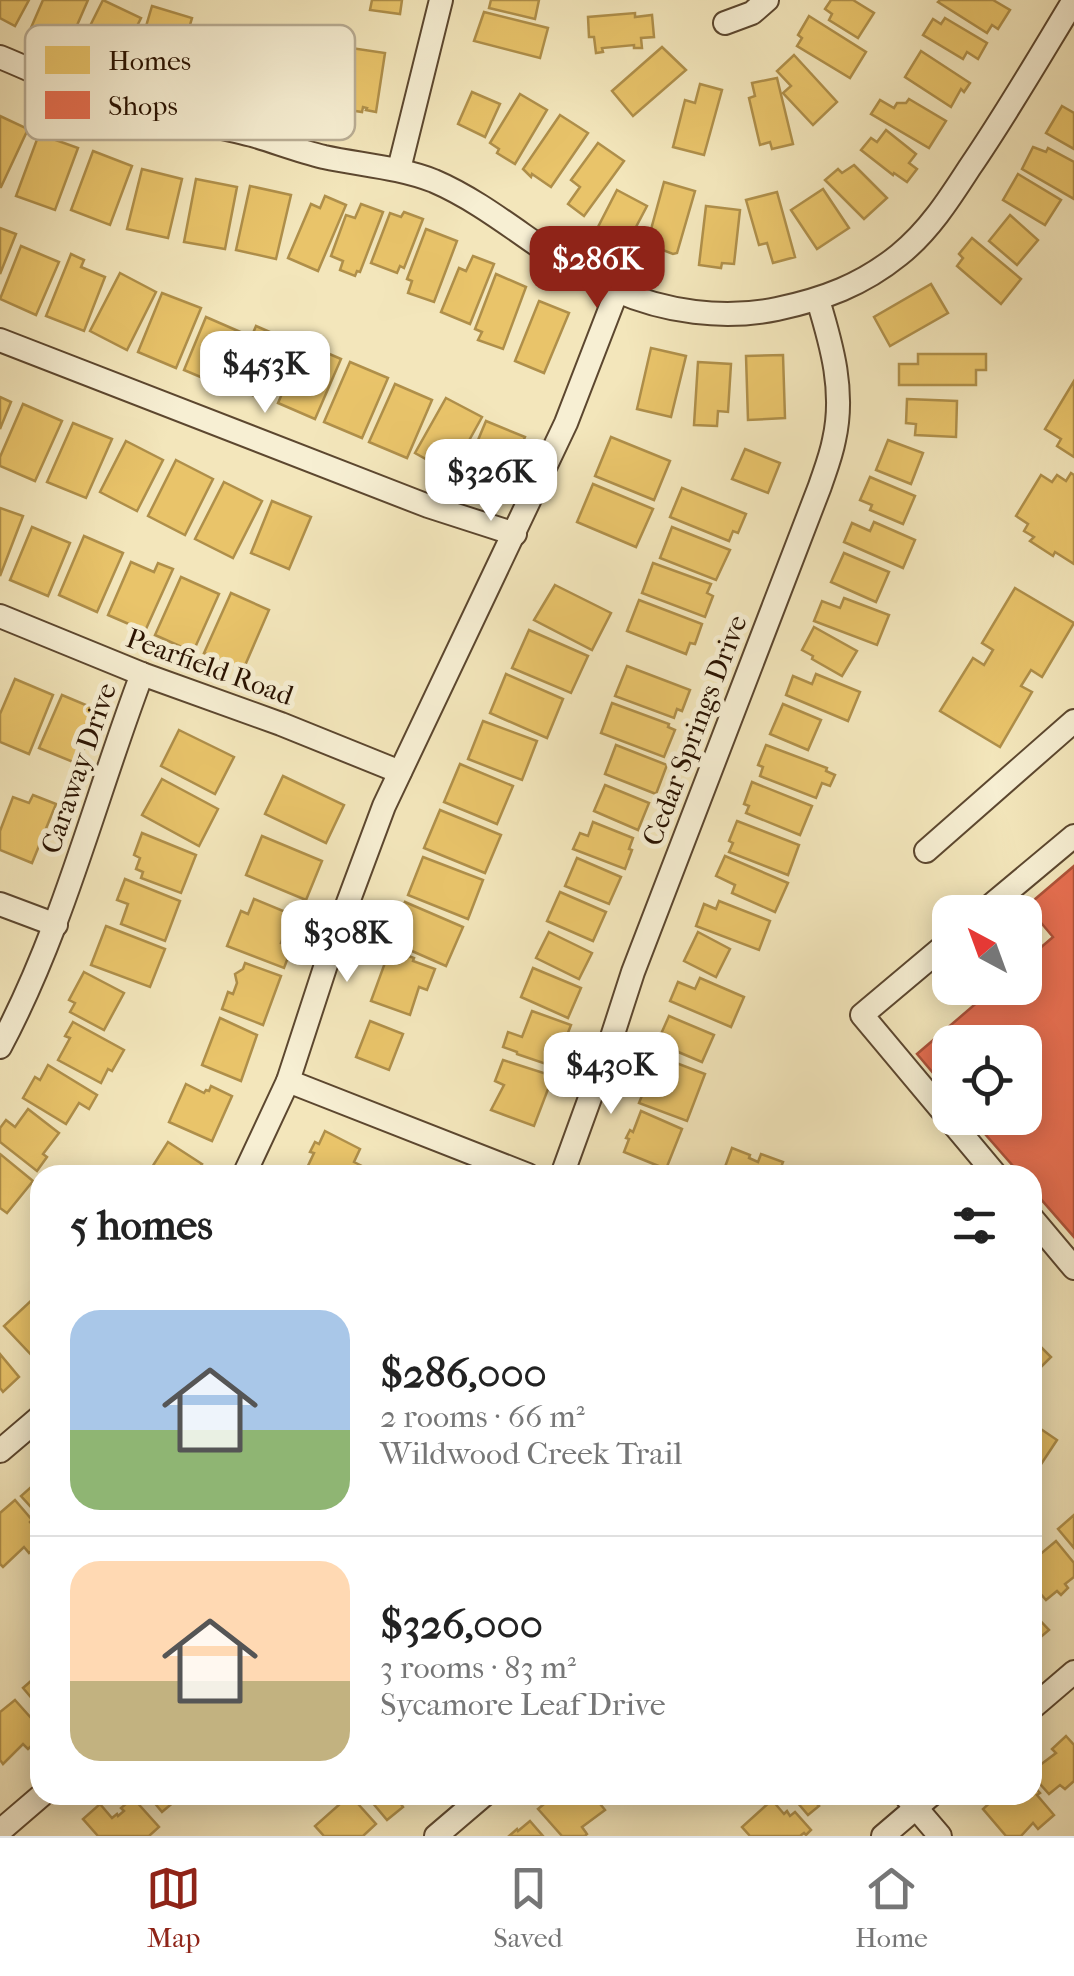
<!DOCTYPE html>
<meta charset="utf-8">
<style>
:root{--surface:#fff;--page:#f2f2f2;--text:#222;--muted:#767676;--line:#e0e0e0;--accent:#8f2418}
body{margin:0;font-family:"IM FELL French Canon",serif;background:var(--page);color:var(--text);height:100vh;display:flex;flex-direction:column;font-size:38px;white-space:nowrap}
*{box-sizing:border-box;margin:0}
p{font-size:32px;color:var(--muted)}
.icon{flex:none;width:55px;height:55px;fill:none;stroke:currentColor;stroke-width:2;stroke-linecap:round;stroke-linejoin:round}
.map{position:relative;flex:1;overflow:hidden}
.side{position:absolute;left:30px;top:1165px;width:1012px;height:640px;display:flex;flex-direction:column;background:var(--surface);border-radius:30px;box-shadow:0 5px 25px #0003}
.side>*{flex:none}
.needle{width:65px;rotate:319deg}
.buttons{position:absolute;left:932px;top:895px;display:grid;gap:20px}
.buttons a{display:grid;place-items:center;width:110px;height:110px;border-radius:20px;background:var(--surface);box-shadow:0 5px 25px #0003;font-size:50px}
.price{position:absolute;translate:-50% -85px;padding:0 22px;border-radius:20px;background:#fff;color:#222;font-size:32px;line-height:65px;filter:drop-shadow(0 2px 5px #0008)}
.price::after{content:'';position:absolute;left:50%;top:60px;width:30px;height:22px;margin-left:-15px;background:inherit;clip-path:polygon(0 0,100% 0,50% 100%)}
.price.active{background:var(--accent);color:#fff}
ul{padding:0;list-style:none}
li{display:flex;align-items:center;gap:30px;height:250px;padding:0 40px}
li+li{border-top:2px solid var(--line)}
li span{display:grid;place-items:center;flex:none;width:280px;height:200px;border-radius:30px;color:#555}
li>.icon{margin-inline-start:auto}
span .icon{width:120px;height:120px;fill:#fffc;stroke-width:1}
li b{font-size:42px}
h2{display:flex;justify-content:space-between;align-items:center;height:120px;padding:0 40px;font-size:42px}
.menu{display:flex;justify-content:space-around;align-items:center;height:140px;border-top:2px solid var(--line);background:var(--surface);font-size:28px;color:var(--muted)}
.menu a{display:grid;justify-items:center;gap:5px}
.menu .active{color:var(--accent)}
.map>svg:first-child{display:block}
.homes{fill:#e9c46a;stroke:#af8f4a;stroke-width:2.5}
.shops{fill:#e76f51;stroke:#ae5339;stroke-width:2.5}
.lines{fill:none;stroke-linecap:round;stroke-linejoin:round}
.minor-casing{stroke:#5c472f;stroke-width:26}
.minor{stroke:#f7efd3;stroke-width:22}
.labels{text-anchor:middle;stroke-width:10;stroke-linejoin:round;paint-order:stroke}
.street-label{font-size:28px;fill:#291200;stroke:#f7efd3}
.key{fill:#f7efd3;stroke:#b9ad94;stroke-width:2.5}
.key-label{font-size:28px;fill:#291200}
</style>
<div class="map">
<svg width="1074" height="1836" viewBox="0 0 1074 1836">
<rect width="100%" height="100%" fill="#f3e6bb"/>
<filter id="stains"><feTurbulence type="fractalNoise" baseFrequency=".002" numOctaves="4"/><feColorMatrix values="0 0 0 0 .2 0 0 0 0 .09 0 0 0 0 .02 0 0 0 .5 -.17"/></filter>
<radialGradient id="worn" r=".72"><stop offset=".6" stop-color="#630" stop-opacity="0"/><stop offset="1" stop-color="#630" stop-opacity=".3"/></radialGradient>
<g class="homes">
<path d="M0 0H29L15 26 0 18Z"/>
<path d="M43 0H88L68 46 30 30Z"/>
<path d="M103 0 141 18 116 68 78 50Z"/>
<path d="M372 0H402L400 14 370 10Z"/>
<path d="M491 0H539L535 19 489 8Z"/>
<path d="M831 0H853L874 13 858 38 829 20 832 14 825 9Z"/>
<path d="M940 0H993L1010 10 998 29 992 25 987 33 938 2Z"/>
<path d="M152 6 192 18 174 79 134 67Z"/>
<path d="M484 12 548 28 540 58 474 41Z"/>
<path d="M635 13V17L652 15 654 37 641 38 642 48H634V45L602 48 603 52 596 53 594 37H589L588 17Z"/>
<path d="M809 16 866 52 850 78 797 46 802 38 798 35Z"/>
<path d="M945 18 987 43 978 59 967 52 963 59 923 35 933 19 941 24Z"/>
<path d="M662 47 686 70 633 116 612 91Z"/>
<path d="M351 48 385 53 376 112 366 110 367 108 363 107 362 112 342 109Z"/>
<path d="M921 51 970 83 964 92 961 89 951 107 905 77Z"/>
<path d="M794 55 837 102 813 125 783 93 791 86 777 71Z"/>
<path d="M777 78 793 144 772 149 770 142 760 145 749 98 755 96 752 83Z"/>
<path d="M700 84 722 90 704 155 673 147 685 100 695 103Z"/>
<path d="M472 92 500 104 485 137 458 124Z"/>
<path d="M520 94 547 110 515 164 497 153 499 149 490 143Z"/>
<path d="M909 99 946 121 929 148 871 114 880 100 894 108 897 103H906Z"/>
<path d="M1062 106 1074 113V149L1046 133Z"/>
<path d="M560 115 588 133 551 187 532 174 531 177 523 169Z"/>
<path d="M0 116 28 129 1 187H0Z"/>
<path d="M886 130 916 154 909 163 917 169 907 182 894 173 893 175 861 150 871 138 877 142Z"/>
<path d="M39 134 78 148 55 210 16 196Z"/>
<path d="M598 143 624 161 584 216 568 204 580 187 571 180Z"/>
<path d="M1033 147 1046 152 1048 148 1074 162V199L1022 169Z"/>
<path d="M93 151 132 166 110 225 71 210Z"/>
<path d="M854 165 887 198 864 219 825 180 838 169 842 173Z"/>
<path d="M142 169 182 179 168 238 127 229Z"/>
<path d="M1018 174 1061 200 1045 225 1003 200Z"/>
<path d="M196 179 237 187 225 249 184 242Z"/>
<path d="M664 182 695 191 677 253 673 254 647 244Z"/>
<path d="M250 186 291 195 276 259 236 250Z"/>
<path d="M823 189 849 228 817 249 791 210Z"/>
<path d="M617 190 647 206 628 242 598 227Z"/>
<path d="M777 192 795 257 773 263 767 243 759 245 746 200Z"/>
<path d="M325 196 346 205 318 271 288 258 311 204 320 208Z"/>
<path d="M361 204 383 212 360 272 357 271 355 276 340 270 343 261 331 256 346 215 355 218Z"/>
<path d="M706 206 740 210 734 264 722 263 721 268 699 265Z"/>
<path d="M404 212 423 219 404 268 400 266 397 273 371 263 390 213 401 217Z"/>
<path d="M1010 215 1038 240 1017 265 989 241Z"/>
<path d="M0 228 16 234 0 274Z"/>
<path d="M426 229 457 241 434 302 408 293 412 281 407 279Z"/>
<path d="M972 238 1021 279 1001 304 957 266 963 258 959 254Z"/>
<path d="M21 246 59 262 36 315 0 299Z"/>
<path d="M71 254 84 260 81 267 105 277 84 331 46 316Z"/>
<path d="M473 256 494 264 470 324 441 312 459 268 466 271Z"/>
<path d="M120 273 156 292 127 350 90 331Z"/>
<path d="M496 274 526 287 503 349 478 340 482 332 475 329Z"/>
<path d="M931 284 948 313 890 346 874 317Z"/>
<path d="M162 293 201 308 176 368 138 352Z"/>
<path d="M539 301 569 313 544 373 515 361Z"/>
<path d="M206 317 245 334 222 386 184 370Z"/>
<path d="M256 326 295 343 269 402 231 386Z"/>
<path d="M304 343 341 359 315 419 278 403Z"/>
<path d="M651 348 686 356 671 417 637 409Z"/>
<path d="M918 354H986V370H976V385H899V364H918Z"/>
<path d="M783 355 785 418 748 420 746 356Z"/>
<path d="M350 362 388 378 362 438 324 422Z"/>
<path d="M698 362 731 364 728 412 718 411 717 426 694 425Z"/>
<path d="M1074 381V457L1057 446 1061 439 1045 429Z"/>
<path d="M395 384 432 400 407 458 369 442Z"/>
<path d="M0 397 11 402 0 429Z"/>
<path d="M446 398 482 417 451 473 415 453Z"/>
<path d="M907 399 957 401 956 437 915 435 916 424 906 423Z"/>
<path d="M23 404 62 421 35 481 0 466V457Z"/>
<path d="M486 421 525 437 502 492 463 476Z"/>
<path d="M73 423 112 439 86 498 47 482Z"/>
<path d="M611 437 670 461 654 500 595 476Z"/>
<path d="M888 440 923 453 911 484 876 470Z"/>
<path d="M126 441 163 460 137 511 100 492Z"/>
<path d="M745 449 780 463 768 493 732 479Z"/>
<path d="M176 460 213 479 185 535 148 516Z"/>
<path d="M1071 473 1074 475V564L1055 552 1053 556 1030 541 1034 537 1024 531 1028 524 1016 516 1041 475 1052 482 1057 475 1066 481Z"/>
<path d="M870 477 915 496 903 524 870 510 872 505 860 500Z"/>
<path d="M224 482 262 501 233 558 195 539Z"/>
<path d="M593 484 653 509 636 547 577 522Z"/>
<path d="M682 488 746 514 738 533 733 531 729 541 670 517Z"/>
<path d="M272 501 311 517 289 569 251 553Z"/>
<path d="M0 508 23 516 0 576Z"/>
<path d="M874 522 915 540 903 568 844 542 852 523 870 531Z"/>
<path d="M32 527 70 543 48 596 10 580Z"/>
<path d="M672 527 730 550 716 580 660 558Z"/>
<path d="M84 536 123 553 97 612 59 595Z"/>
<path d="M844 553 889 572 876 602 831 582Z"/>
<path d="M131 562 154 572 158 563 173 569 145 631 108 615Z"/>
<path d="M653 563 711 584 707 593 713 596 705 617 642 593Z"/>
<path d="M181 577 219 594 193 652 155 635Z"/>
<path d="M555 585 611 613 592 650 534 620Z"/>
<path d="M1015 588 1074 623 1042 677 1031 670 1021 686 1032 692 1000 747 940 711 973 658 984 665 993 650 982 643Z"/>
<path d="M231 593 269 610 243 670 204 653Z"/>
<path d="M844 598 889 615 877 645 814 621 822 601 840 608Z"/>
<path d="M639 600 702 624 695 644 690 643 686 654 627 631Z"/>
<path d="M814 627 857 651 842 676 812 659 813 656 802 650Z"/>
<path d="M529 630 588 656 571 693 512 668Z"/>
<path d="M627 666 690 690 682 711 677 709 674 718 615 696Z"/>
<path d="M506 674 563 699 547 738 490 713Z"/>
<path d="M816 674 860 692 848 721 786 695 793 676 812 684Z"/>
<path d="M15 679 53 695 29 754 0 742V714Z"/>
<path d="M62 695 100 711 78 764 39 748Z"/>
<path d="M612 703 669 724 668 727 675 730 664 757 601 733Z"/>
<path d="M783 704 821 720 808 750 770 734Z"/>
<path d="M483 721 537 741 522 780 468 759Z"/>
<path d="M179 730 234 757 215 794 161 766Z"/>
<path d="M616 745 667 765 656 794 605 774Z"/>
<path d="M766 745 827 768 826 771 835 775 830 786 822 783 816 798 760 776 763 767 758 765Z"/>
<path d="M460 764 513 786 497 824 444 802Z"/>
<path d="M283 776 344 805 326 843 265 814Z"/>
<path d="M162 779 218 809 199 846 142 815Z"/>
<path d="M752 782 812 806 800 835 746 813 749 806 744 804Z"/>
<path d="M605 785 649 803 638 830 594 811Z"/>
<path d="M33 795 56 804 32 863 0 850V831L13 797 29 803Z"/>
<path d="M440 810 501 835 485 873 424 848Z"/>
<path d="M737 821 799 845 788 875 729 852 733 843 729 841Z"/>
<path d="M593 822 633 838 629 849 632 850 625 869 573 849 580 833 588 836Z"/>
<path d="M142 833 196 855 181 893 141 878 143 872 136 869 140 858 134 855Z"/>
<path d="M262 836 322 861 306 900 246 875Z"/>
<path d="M725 856 788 883 775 912 732 893 735 885 716 876Z"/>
<path d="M423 857 483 880 468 919 408 895Z"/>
<path d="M577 858 621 877 609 904 565 886Z"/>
<path d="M125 879 180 901 165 941 121 924 128 904 117 900Z"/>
<path d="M560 892 606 912 593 941 547 921Z"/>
<path d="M254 899 288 913 283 925 287 927 281 943 292 947 284 968 227 946 241 911 248 914Z"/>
<path d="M719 901 770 921 759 950 696 926 704 904 716 909Z"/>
<path d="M405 902 463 927 446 966 387 940Z"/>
<path d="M106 926 165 949 150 987 91 965Z"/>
<path d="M549 932 592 953 579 979 536 958Z"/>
<path d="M698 932 730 949 716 977 684 961Z"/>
<path d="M390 949 414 958 413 961 435 969 427 990 419 987 410 1015 371 1001Z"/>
<path d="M245 963 281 976 263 1025 222 1009 228 992 233 994 237 983 235 974 243 969Z"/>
<path d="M533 968 581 988 568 1018 521 997Z"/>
<path d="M84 972 124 993 104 1030 70 1012 75 1003 69 1000Z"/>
<path d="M700 978 744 997 731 1027 670 1001 678 982 695 989Z"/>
<path d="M532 1011 571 1025 564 1043 558 1040 549 1065 517 1054V1052L503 1047 508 1032 522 1037Z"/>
<path d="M669 1016 714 1035 702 1062 657 1043Z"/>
<path d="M220 1018 257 1035 241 1081 202 1065Z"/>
<path d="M370 1021 403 1034 389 1070 356 1057Z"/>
<path d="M73 1022 124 1050 112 1071 108 1069 101 1083 58 1060 70 1038 65 1036Z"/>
<path d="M658 1056 705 1074 687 1121 639 1103Z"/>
<path d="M503 1060 553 1076 534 1126 491 1110 504 1085 495 1081Z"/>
<path d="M48 1065 97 1095 89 1109 79 1103 66 1124 23 1098 35 1077 40 1080Z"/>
<path d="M186 1084 204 1093 206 1090 209 1091 211 1086 232 1096 212 1141 169 1122Z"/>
<path d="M28 1109 59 1133 43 1154 47 1157 37 1171 0 1142V1128L6 1120 15 1127Z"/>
<path d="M641 1111 682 1129 666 1169 624 1152 629 1139 626 1138 630 1130 633 1132Z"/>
<path d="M325 1131 360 1149 354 1162 364 1167 360 1175H312L305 1172 314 1153 310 1152 315 1142 319 1144Z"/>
<path d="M168 1142 202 1164 194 1175H147Z"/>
<path d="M732 1148 750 1155 749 1158 758 1162 761 1154 783 1162 778 1175H722Z"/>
<path d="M0 1154 33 1181 7 1213 0 1208Z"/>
<path d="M34 1298 40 1304V1358L37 1361 4 1326Z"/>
<path d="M1032 1342 1037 1347 1039 1345 1051 1357 1032 1376Z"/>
<path d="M0 1354 19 1377 3 1392 0 1388Z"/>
<path d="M1032 1423 1057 1440 1034 1475 1032 1474Z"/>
<path d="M38 1481 40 1483V1517L21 1496Z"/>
<path d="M15 1500 32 1520 30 1522 40 1534V1544L29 1553 24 1547 3 1567 0 1564V1513Z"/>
<path d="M1074 1515V1548L1058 1529Z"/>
<path d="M1056 1541 1074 1563V1577L1065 1584 1068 1588 1061 1595 1057 1591 1046 1600 1032 1584V1561Z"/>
<path d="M1032 1612 1049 1630 1036 1641 1032 1639Z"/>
<path d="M40 1673V1708L23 1688Z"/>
<path d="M15 1700 40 1728V1738L28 1749 23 1744 3 1764 0 1760V1712Z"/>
<path d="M1066 1736 1074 1745V1781L1065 1789 1060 1785 1049 1794 1032 1775V1771L1056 1753 1052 1749Z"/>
<path d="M1032 1784 1040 1793 1037 1795 1054 1815 1038 1829 1033 1823 1021 1836H1006L983 1809 998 1795H1032Z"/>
<path d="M148 1795H182L162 1812Z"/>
<path d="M350 1795 376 1824 363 1836H324L315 1826Z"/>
<path d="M366 1795H410L399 1801 403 1807 387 1820Z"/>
<path d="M555 1795H593L605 1810 582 1827 587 1834 585 1836H562L538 1809Z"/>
<path d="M791 1795H828L816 1803 819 1806 808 1815Z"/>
<path d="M133 1798 159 1827 149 1836H98L83 1819 100 1804 112 1818 117 1814 118 1816 124 1811 121 1808Z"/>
<path d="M772 1800 784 1814 787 1811 790 1816 795 1812 811 1830 806 1835 804 1833 800 1836H750L742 1827Z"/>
<path d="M530 1821 543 1836H509L517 1829 518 1831Z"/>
</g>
<path class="shops" d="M1074 866V1237L1032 1189V1175H1021L971 1118H1025V1042H950V1093L917 1054 994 988H1025V961L1053 937 1027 906Z"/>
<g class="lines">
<g class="minor-casing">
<g id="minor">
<path d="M725 23 752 13 767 0"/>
<path d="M0 57C37 72 74 91 112 102 158 116 205 123 252 135 276 142 299 151 324 157 361 165 398 167 434 181 499 209 550 263 615 290 665 312 723 320 777 309 824 299 862 285 899 255 929 231 950 198 970 167 1007 113 1040 56 1074 0"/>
<path d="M399 169 441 0"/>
<path d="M0 340 428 506 515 534"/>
<path d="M0 616 142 674 281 724 400 772"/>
<path d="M926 851 1074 721"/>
<path d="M0 904 56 925"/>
<path d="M983 912 1074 836"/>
<path d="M950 941 862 1015 996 1175"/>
<path d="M0 1047C63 929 95 798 142 674"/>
<path d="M288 1081 528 1175"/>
<path d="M244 1175 288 1081 334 940 384 806 566 423 617 291"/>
<path d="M562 1175 611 1040 633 972 820 486C825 471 831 456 834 440 845 392 832 346 818 300"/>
<path d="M1032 1218 1074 1268"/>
<path d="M0 1451 40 1417"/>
<path d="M1032 1708 1074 1672"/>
<path d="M905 1795 940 1836"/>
<path d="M0 1831 42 1795"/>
<path d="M436 1836 484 1795"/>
<path d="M883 1836 931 1795"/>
</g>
</g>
<use href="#minor" class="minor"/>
</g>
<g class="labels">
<g class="street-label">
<text transform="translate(210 666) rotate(20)" y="10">Pearfield Road</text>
<text transform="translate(694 730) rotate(-69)" y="10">Cedar Springs Drive</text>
<text transform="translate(78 768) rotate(-71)" y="10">Caraway Drive</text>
</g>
</g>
<rect x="25" y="25" width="330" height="115" rx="15" class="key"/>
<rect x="45" y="46" width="45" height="28" fill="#e9c46a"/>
<rect x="45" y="91" width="45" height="28" fill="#e76f51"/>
<g class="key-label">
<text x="108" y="70">Homes</text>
<text x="108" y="115">Shops</text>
</g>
<rect width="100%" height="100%" filter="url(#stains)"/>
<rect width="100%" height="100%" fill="url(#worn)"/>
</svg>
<div class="buttons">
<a><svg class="needle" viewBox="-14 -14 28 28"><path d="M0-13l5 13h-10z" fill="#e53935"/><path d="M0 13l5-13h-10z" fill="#767676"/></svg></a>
<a><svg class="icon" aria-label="locate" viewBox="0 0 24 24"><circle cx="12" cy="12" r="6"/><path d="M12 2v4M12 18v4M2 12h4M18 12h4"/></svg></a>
</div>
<b class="price active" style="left:597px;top:311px">$286K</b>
<b class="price" style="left:265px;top:416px">$453K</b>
<b class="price" style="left:491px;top:524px">$326K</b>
<b class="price" style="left:347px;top:985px">$308K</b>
<b class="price" style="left:611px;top:1117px">$430K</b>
<section class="side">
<h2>5 homes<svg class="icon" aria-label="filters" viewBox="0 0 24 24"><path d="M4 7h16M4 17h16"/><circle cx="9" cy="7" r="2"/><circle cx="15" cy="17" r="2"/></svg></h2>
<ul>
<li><span style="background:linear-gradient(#a9c7e8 60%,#8fb573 0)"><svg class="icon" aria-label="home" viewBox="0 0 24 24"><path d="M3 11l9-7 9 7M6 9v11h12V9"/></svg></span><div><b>$286,000</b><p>2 rooms · 66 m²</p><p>Wildwood Creek Trail</p></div></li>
<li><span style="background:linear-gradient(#ffd9b3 60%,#c2b280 0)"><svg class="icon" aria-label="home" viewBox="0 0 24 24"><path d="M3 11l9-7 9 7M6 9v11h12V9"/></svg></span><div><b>$326,000</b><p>3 rooms · 83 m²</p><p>Sycamore Leaf Drive</p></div></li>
</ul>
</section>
</div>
<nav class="menu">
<a class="active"><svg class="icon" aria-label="map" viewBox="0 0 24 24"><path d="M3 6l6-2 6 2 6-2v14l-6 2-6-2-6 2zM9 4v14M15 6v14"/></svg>Map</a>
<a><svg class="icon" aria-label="saved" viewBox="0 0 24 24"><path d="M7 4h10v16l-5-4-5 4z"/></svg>Saved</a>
<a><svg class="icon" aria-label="home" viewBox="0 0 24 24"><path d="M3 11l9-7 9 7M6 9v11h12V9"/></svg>Home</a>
</nav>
